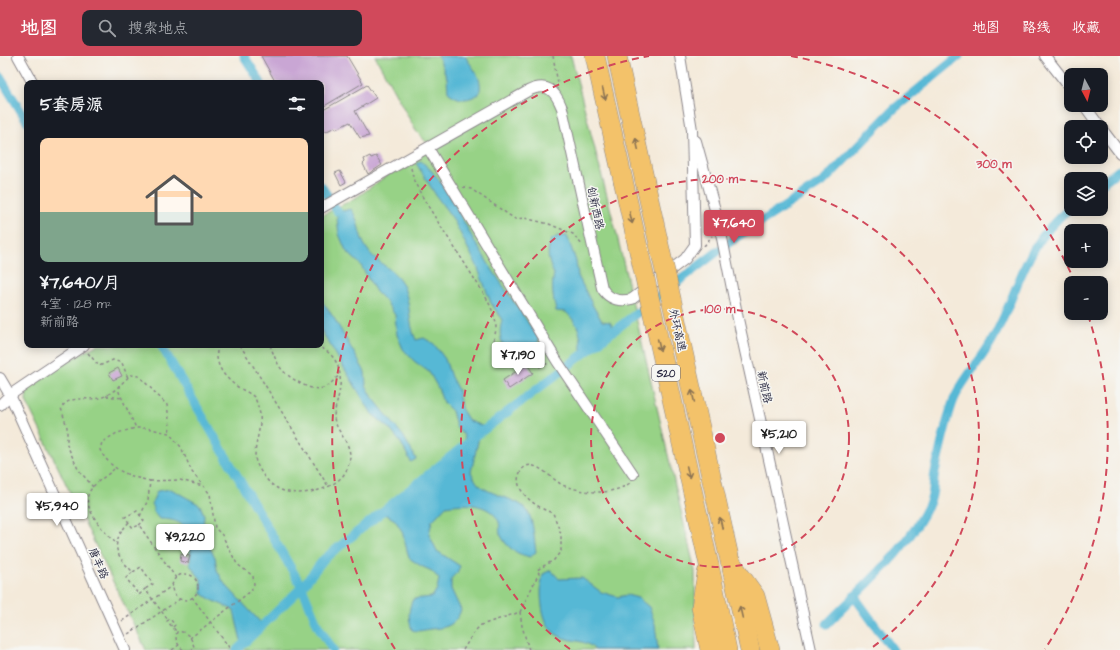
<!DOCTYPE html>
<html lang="zh">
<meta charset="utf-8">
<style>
:root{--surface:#171b24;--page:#242831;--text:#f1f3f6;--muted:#9ea1a6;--line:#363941;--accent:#d1495b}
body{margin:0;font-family:"Architects Daughter","LXGW WenKai TC",sans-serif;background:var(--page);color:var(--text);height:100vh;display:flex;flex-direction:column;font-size:15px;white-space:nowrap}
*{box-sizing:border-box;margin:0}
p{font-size:13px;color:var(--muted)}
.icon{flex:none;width:22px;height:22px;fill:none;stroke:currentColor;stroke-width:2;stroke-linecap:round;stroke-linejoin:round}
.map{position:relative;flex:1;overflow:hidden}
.side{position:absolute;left:24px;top:24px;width:300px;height:268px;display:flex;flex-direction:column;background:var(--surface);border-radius:8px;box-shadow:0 2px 10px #0003}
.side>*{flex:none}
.needle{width:26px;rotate:173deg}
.controls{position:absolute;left:1064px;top:12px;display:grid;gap:8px}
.controls a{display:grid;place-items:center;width:44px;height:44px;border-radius:8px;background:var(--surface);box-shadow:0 2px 10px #0003;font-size:20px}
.price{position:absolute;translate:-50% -34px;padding:0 9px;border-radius:4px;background:#fff;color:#222;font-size:13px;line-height:26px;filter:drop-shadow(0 1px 2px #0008)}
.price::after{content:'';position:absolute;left:50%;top:24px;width:12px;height:9px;margin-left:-6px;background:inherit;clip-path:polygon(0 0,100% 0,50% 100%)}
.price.selected{background:var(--accent);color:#fff}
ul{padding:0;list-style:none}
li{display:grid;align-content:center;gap:8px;height:212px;padding:0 16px}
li+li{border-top:1px solid var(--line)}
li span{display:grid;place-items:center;height:124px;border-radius:8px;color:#555}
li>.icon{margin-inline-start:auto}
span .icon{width:72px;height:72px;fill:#fffc;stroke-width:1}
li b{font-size:17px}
h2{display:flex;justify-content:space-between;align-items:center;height:48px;padding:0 16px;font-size:17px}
header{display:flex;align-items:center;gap:24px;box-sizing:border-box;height:56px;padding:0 20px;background:var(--accent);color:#fff}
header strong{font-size:19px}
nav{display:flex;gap:22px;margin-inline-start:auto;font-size:14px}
.search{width:280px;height:36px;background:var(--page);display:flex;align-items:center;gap:10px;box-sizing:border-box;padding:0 14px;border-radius:8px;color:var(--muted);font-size:15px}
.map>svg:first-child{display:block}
.green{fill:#97d286;stroke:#5c7a60}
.water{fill:#57b8d5;stroke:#3c6d88}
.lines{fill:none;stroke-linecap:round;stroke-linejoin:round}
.canal{stroke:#57b8d5;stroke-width:9}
.building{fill:#c9a6d4}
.street-casing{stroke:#8b868a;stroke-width:12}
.highway-casing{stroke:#8b868a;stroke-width:20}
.path{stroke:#8b868a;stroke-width:1.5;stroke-dasharray:3 3;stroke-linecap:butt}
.street{stroke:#fff;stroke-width:10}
.highway{stroke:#f3c26a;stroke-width:19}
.highway-bridge-casing{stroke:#8b868a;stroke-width:20;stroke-linecap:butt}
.highway-bridge{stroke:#f3c26a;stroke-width:19}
.oneway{stroke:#8a7252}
.ring{fill:none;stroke:#d1495b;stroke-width:2;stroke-dasharray:7 5}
.labels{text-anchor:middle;stroke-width:3;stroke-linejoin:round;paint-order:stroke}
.shield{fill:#f6f6f2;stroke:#626272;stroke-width:1}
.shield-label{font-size:10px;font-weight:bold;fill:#22223b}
.street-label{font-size:11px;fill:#22223b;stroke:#f6f6f2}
.centre{fill:#d1495b;stroke:#f6f6f2;stroke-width:2}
.ring-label{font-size:12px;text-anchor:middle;font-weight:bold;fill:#d1495b;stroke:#f6f6f2;stroke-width:3;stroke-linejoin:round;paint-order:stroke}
</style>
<header>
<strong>地图</strong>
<div class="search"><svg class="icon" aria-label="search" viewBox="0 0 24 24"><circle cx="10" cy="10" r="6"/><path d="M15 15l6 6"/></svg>搜索地点</div>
<nav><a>地图</a><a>路线</a><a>收藏</a></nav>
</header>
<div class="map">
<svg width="1120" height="594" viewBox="0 0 1120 594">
<rect width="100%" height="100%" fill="#f6f6f2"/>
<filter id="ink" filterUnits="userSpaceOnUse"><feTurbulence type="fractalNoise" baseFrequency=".025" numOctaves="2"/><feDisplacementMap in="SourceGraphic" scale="8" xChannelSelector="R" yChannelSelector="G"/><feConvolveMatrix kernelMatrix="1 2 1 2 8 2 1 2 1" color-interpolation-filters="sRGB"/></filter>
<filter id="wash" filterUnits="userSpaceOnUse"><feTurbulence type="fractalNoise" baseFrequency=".012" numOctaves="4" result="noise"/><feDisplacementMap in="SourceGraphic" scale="16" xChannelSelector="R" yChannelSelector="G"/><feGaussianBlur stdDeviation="0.9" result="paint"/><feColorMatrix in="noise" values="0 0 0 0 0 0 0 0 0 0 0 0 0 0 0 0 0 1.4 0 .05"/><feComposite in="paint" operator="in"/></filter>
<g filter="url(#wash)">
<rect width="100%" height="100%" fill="#f4eada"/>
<path class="green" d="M375 0H571L616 175 695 515 696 594H146L26 345 27 334 56 312 97 289H321V160L357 141 429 89 416 75Z"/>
<g class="water">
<path d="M438 0H465C473 13 484 23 479 38 467 45 459 45 448 36L447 22Z"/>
<path d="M421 105C446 125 459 159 475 186 495 220 518 251 539 283 534 303 491 305 502 264L491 247 477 210 453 163 437 141 416 107Z"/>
<path d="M351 153C360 165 358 180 367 193 375 206 392 212 400 224 412 242 407 266 416 284L424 282 434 288 445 303 451 321 458 334 461 352 469 365 487 372 480 377 471 416C473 420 476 426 479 429 492 440 521 443 528 456 534 467 534 484 536 496L530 501C516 498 507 492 500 478 499 474 500 469 499 466 490 446 463 447 446 450L432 465 429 478 437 495 460 510 457 517 451 523V533L461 554C455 570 446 572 430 573 423 574 419 576 412 574 408 562 408 554 413 543L432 541 437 533 439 523 432 515 421 510 409 502 402 475 395 464 382 456 467 388 463 378 456 370 452 355 443 346 438 332 429 316 414 305 403 293 397 279 395 259 387 247 376 236 360 208 346 195 339 178 337 162 338 156Z"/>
<path d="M558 180H567L576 205 578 220 593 250 602 265 610 266 615 275 581 300C581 279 581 271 566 256L556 255C553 242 551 231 554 218 548 206 546 197 551 184Z"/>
<path d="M321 244 334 262 365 316 366 329 373 342 404 381 416 403 411 406 401 387 388 371 372 358 321 274Z"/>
<path d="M171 433 200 449 204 459 203 472 208 489 215 501 217 514 224 527 263 569 242 589 234 555C224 548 211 546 202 537L201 523 190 509C192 481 192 463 159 463 150 452 151 448 157 435Z"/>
<path d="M551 514 559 523 582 522 601 536 618 541 627 539 638 542 649 551 655 568 658 594H595C587 583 570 586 559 580 540 571 539 535 543 518Z"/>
</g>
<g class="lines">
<g class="canal">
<path d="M244 0 261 27"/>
<path d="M0 21 27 65"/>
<path d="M1101 128 1119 114"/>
<path d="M321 130 338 156"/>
<path d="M161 289 302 531 318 570 333 594"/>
<path d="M854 540 893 594"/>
<path d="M827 568C863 530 908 495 930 446 934 437 933 426 935 416 940 394 945 370 952 349 960 325 984 302 995 279 1022 227 1022 192 1071 151"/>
<path d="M237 594 302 531 324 503 382 456 476 380 734 183 824 125 894 53 959 0"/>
</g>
</g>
<g id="blocks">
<g class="building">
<path d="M261 0H347L363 27 321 52V27H276Z"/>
<path d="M367 29 376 42 355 55 369 80 360 82 350 66 336 73 335 71 325 76 321 69V53L324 51 325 53Z"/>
<path d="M370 100 371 102 376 100 382 109 368 118 363 108 365 106 364 103Z"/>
<path d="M340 115 346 126 341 129 335 117Z"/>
<path d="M527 308 533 317 509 333 503 324Z"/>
<path d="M118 312 122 320 113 324 109 317Z"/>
<path d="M181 498 190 500 188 507 180 505Z"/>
</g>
</g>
</g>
<g filter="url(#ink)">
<use href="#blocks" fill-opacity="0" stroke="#8b868a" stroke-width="1"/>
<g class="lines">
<g class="street-casing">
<g id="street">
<path d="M18 0 33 27"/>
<path d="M1045 0 1071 33"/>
<path d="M1084 49 1100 71"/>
<path d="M1101 72 1120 97"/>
<path d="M696 85 720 172 738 263 811 594"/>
<path d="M428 92 557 305 633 418"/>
<path d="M321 152 528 35C547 26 555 34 562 52L602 232C609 244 619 246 632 243L685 203 695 189 692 74 680 0"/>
<path d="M0 322 10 339 125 594"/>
<path d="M0 349 10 339 84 289"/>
</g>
</g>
<g class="highway-casing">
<g id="highway">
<path d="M595 0 623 124"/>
<path d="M617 0 645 126"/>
<path d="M730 505 755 540 770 594"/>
<path d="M709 509 727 594"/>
<path d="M732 513 750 594"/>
<path d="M707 517 701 551 710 594"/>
</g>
</g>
<g class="path">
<path d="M553 0 558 28"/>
<path d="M411 112 414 125 422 140C438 167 455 192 472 219 480 232 491 247 495 263 498 274 493 282 493 293L497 299 515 306 526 302 539 311 549 307"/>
<path d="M463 131 471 133 515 163 524 162 549 168 573 178 583 190"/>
<path d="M704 190 712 180"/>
<path d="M218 289C213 309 225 323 241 333 245 335 251 338 254 341 257 345 259 354 260 358 262 372 252 395 256 406 260 416 268 427 277 432 296 443 338 435 347 413 356 391 342 384 335 366 332 358 337 349 338 342 344 318 339 296 313 289"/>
<path d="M240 289 328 430"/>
<path d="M270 289C278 310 280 316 300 327 307 331 314 334 323 332 330 330 334 323 340 319"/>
<path d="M88 297 99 310 113 304 122 307 128 322"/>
<path d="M119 329V336L136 372"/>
<path d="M106 340 122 342"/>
<path d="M114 413C107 420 93 427 89 437 81 450 106 479 116 487"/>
<path d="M150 425 180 424 203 430"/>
<path d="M93 431 78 413 67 389V371L61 352C72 336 92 348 107 339 117 334 123 325 131 319L139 320 167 349 170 370 169 377"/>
<path d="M140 460 148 444 150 425C128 420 111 414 100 394L102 386 117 377 136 372H146L169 377 181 391 192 416 210 438 215 472 222 479 237 508 253 520 254 528 251 535 190 582"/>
<path d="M129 466C110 487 114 498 133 516L126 522 139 539 145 533 168 564"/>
<path d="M139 469 144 465 137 455 125 461 133 472 139 469 176 522"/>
<path d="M133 516 141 511 153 528 145 533"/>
<circle cx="185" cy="531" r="13"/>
<path d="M192 541 231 594"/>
<path d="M520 556 522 570 529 594"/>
<path d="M122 565 173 529"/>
<path d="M173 571 175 569 170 563 167 565 177 576"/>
<path d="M128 578 180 543"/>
<path d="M172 594 179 589"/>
<path d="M183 594C178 589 174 583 177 576 186 574 192 582 194 591L192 594"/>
<path d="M463 594 474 576 481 569 520 556 539 517 537 514 554 504 561 495V478L553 457C538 453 509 433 521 415 532 397 554 427 565 430 585 437 611 440 630 427"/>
</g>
<use href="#street" class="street"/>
<use href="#highway" class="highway"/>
<g class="highway-bridge-casing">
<g id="highway-bridge">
<path d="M623 124 709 509"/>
<path d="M645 126 730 505"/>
</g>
</g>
<use href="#highway-bridge" class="highway-bridge"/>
</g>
<defs><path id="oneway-shaft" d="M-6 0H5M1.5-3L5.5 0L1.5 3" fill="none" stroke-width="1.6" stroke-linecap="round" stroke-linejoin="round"/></defs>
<g class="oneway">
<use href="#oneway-shaft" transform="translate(604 38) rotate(77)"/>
<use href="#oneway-shaft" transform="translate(637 88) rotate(-103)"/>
<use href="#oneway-shaft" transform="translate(631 162) rotate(77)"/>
<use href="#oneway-shaft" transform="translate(659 289) rotate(77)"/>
<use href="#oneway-shaft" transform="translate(693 340) rotate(-103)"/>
<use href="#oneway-shaft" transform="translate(688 416) rotate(77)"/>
<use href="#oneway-shaft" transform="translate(721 467) rotate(-103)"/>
<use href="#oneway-shaft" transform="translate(741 556) rotate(-103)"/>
</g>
</g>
<g class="ring">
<circle cx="720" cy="382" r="129"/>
<path d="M570 593A259 259 0 1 1 870 593"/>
<path d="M395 593A388 388 0 0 1 649 0M791 0A388 388 0 0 1 1074 224M1088 259A388 388 0 0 1 1045 593"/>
</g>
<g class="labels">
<rect class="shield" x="652" y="309" width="28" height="16" rx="3"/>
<g class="shield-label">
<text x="666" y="321">S20</text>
</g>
<g class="street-label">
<text transform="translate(596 152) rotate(78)" y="4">创新西路</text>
<text transform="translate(678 274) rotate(77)" y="4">外环高速</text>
<text transform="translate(765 331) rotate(77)" y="4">新前路</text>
<text transform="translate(99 507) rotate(66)" y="4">唐丰路</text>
</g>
</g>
<circle cx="720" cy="382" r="6" class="centre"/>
<g class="ring-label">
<text x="994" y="112">300 m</text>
<text x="720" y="127">200 m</text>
<text x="720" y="257">100 m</text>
</g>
</svg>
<div class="controls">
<a><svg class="needle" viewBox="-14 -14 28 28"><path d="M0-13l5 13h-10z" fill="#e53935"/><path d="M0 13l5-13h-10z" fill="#9ea1a6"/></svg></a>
<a><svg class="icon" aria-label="locate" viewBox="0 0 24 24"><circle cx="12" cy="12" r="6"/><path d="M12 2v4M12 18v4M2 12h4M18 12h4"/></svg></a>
<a><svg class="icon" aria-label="layers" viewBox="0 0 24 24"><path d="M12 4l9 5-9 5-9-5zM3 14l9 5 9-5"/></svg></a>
<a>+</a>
<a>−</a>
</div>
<b class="price selected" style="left:734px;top:188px">¥7,640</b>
<b class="price" style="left:518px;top:320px">¥7,190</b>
<b class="price" style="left:779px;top:399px">¥5,210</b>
<b class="price" style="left:57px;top:471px">¥5,940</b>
<b class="price" style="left:185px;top:502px">¥9,220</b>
<section class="side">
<h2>5套房源<svg class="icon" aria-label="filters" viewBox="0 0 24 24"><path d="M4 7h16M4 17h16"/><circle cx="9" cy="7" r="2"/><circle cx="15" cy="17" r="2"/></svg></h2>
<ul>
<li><span style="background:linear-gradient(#ffd9b3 60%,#7fa58c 0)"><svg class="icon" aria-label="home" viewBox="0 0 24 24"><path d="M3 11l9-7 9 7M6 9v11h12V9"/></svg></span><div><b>¥7,640/月</b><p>4室 · 128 m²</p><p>新前路</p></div></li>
</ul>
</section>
</div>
